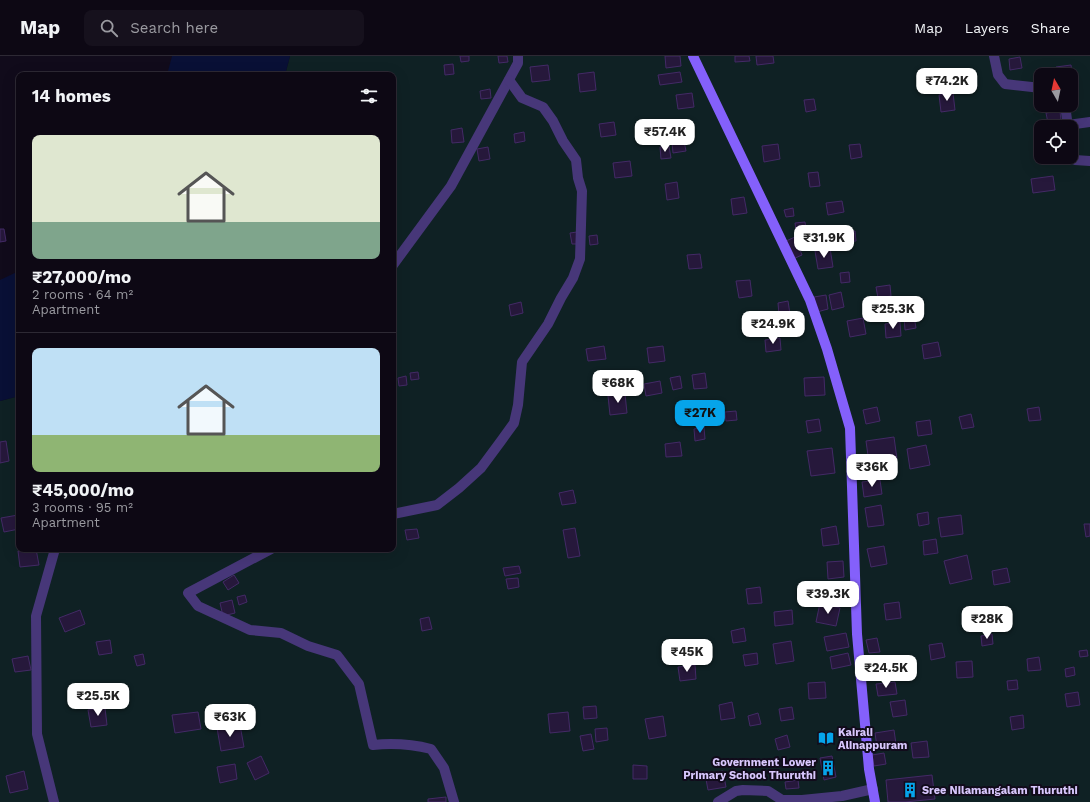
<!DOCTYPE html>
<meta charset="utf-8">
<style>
:root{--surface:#0d0814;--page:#16111d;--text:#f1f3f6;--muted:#9a9aa0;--line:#2d2934;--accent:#06a4ea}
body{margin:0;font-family:"Work Sans",sans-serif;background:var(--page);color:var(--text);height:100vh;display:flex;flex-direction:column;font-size:15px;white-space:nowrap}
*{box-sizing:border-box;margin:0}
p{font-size:13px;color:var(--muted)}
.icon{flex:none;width:22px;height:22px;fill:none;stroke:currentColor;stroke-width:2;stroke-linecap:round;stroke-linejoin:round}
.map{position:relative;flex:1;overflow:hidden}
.details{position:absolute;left:16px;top:16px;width:380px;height:480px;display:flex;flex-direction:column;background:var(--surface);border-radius:8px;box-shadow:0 4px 16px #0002,0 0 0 1px var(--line)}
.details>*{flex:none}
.needle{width:26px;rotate:351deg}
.controls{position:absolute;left:1034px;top:12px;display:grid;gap:8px}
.controls a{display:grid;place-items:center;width:44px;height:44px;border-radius:8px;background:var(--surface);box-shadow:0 4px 16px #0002,0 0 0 1px var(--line);font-size:20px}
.price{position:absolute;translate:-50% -34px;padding:0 9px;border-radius:8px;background:#fff;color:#222;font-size:13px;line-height:26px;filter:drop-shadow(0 1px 2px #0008)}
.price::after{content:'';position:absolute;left:50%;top:24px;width:12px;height:9px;margin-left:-6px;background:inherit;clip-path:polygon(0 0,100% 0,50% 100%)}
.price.on{background:var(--accent);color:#111}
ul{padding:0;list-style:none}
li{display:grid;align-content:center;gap:8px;height:212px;padding:0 16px}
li+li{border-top:1px solid var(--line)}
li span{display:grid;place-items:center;height:124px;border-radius:8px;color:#555}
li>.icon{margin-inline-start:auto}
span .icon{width:72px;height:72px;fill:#fffc;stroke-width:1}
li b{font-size:17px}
h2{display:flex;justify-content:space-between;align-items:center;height:48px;padding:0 16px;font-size:17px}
header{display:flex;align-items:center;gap:24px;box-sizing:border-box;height:56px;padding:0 20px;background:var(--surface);border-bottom:1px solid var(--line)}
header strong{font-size:19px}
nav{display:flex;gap:22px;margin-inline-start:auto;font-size:14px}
.search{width:280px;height:36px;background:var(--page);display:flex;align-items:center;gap:10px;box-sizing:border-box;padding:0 14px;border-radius:8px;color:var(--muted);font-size:15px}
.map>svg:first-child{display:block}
.green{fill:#0f2124;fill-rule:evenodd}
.water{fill:#091036}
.building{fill:#26183b;stroke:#432a66}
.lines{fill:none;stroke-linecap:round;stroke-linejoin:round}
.street{stroke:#473779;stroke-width:10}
.secondary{stroke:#8460fb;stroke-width:10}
.labels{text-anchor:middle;stroke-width:4;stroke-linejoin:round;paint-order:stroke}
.poi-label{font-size:11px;font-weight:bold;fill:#d8c7fd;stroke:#110b1b;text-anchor:start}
</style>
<header>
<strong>Map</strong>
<div class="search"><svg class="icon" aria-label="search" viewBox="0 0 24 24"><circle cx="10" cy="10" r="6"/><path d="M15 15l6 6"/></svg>Search here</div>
<nav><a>Map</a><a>Layers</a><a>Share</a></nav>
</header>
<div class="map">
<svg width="1090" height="746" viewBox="0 0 1090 746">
<rect width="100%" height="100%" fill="#110b1b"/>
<path class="green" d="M290 0H1090V746H0V345L19 340V493H393V19H285ZM1041 19H1071V49H1041ZM1041 71H1071V101H1041Z"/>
<g class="water">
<path d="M172 0H290L285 19H167Z"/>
<path d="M19 215V340L0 345V224Z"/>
</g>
<g class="building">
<path d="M460 0H469V5L461 6Z"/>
<path d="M498 0H507L508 6 499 7Z"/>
<path d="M665 0H680L681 10 666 12Z"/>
<path d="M735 0H749L750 5 735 6Z"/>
<path d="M756 0H773L774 7 757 9Z"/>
<path d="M1020 1 1022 12 1010 14 1009 3Z"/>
<path d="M453 8 454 18 445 19 444 9Z"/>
<path d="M548 9 550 24 532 26 530 11Z"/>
<path d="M1071 9 1073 23H1071V19H1057L1056 11Z"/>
<path d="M594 16 596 34 580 36 578 18Z"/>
<path d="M680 16 682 26 660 29 658 19Z"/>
<path d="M490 33 491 42 481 43 480 35Z"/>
<path d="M692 37 694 51 678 53 676 39Z"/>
<path d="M953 37 955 54 941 56 939 39Z"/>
<path d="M814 43 816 54 806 56 804 44Z"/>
<path d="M1060 55 1061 65 1048 67 1046 57Z"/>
<path d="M614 66 616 79 601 81 599 68Z"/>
<path d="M462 72 464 86 452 87 451 74Z"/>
<path d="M524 76 525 85 515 87 514 78Z"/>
<path d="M684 85 686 95 673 97 672 86Z"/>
<path d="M778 88 780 103 764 106 762 90Z"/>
<path d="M860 88 862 101 851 103 849 89Z"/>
<path d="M669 90 671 102 661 103 660 91Z"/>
<path d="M488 91 490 103 479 105 477 93Z"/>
<path d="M630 105 632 120 615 122 613 107Z"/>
<path d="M818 116 820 130 810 131 808 117Z"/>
<path d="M1053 120 1055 134 1033 137 1031 123Z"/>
<path d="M677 126 679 142 667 144 665 128Z"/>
<path d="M744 141 747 157 733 159 731 143Z"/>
<path d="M842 145 844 156 828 159 826 147Z"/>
<path d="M793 152 794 160 786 161 784 154Z"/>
<path d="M805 166 806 173 796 174 795 167Z"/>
<path d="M0 173H4L6 185 0 186Z"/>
<path d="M855 175 856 185 844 186 843 177Z"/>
<path d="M577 176 579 188H572L570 177Z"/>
<path d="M597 179 598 188 590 189 589 180Z"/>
<path d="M795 181 802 199 793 203 786 185Z"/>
<path d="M830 192 833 211 818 213 815 195Z"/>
<path d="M700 198 702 212 689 213 687 199Z"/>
<path d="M849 216 850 226 841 227 840 217Z"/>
<path d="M750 224 752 240 739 242 736 225Z"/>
<path d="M890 229 891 240 878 242 876 231Z"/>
<path d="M841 236 844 251 832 254 829 239Z"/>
<path d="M826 239 828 253 817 256 814 241Z"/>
<path d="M788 245 790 258 779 259 778 247Z"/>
<path d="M521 246 523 257 511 260 509 249Z"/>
<path d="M769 258 771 273 759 274 757 260Z"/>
<path d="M914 260 916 272 905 274 904 261Z"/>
<path d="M863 262 866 278 850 281 847 265Z"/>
<path d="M900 266 901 280 886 282 885 268Z"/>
<path d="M780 282 781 294 766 296 765 284Z"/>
<path d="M938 286 941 300 924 303 922 289Z"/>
<path d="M604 290 606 303 588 305 586 293Z"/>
<path d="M663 290 665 305 649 307 647 292Z"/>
<path d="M418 316 419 323 411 324 410 317Z"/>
<path d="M705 317 707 332 694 333 692 319Z"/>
<path d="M406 320 407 329 399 330 398 322Z"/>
<path d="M680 320 682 332 673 334 670 322Z"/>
<path d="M824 321 825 339 805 340 804 322Z"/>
<path d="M660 325 662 337 646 340 644 328Z"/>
<path d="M625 338 627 357 610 359 608 340Z"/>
<path d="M877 351 880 365 866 368 863 354Z"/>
<path d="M1039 351 1041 364 1029 365 1027 353Z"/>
<path d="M736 355 737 364 726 365 725 356Z"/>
<path d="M971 358 974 371 962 373 959 361Z"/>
<path d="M819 363 821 375 808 377 806 365Z"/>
<path d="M930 364 932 378 918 380 916 366Z"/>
<path d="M704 371 705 383 695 385 694 373Z"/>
<path d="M894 381 897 403 869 407 866 385Z"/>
<path d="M6 385 9 405 0 407V386Z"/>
<path d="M680 386 682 400 666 401 665 388Z"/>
<path d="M926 389 930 409 910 413 907 393Z"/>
<path d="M832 392 835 417 811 420 807 395Z"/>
<path d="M880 424 882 438 864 441 862 426Z"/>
<path d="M573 434 576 447 562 449 559 437Z"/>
<path d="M881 449 884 469 868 471 865 452Z"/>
<path d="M928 456 929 468 919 470 917 458Z"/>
<path d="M18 459 19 473 4 476 1 462Z"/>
<path d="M961 459 963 478 941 481 938 462Z"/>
<path d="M1084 468H1090V480L1086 481Z"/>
<path d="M836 470 839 488 823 490 821 473Z"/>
<path d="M575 472 580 500 568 502 563 474Z"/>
<path d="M417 473 419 482 407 484 405 474Z"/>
<path d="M936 483 938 497 924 499 923 485Z"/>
<path d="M884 490 887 508 871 511 867 493Z"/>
<path d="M31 493H36L39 509 20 511 18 495Z"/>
<path d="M967 499 972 523 950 528 944 505Z"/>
<path d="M843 505 844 521 828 523 827 506Z"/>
<path d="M519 510 521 517 505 520 503 512Z"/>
<path d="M1007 512 1010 526 994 529 992 515Z"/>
<path d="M234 519 239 527 228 534 223 526Z"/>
<path d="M518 522 519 531 508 533 506 523Z"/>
<path d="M760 531 762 547 748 548 746 533Z"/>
<path d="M245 539 247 546 239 549 237 541Z"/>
<path d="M232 544 235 557 223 560 220 547Z"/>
<path d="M899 546 901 562 886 564 884 548Z"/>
<path d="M820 547 840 552 836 570 816 566Z"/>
<path d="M80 554 85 568 65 576 59 562Z"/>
<path d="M792 554 793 568 775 570 774 556Z"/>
<path d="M429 561 432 573 422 575 420 563Z"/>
<path d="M744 572 746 585 733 587 731 575Z"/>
<path d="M846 577 849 591 827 595 824 581Z"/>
<path d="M992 578 993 588 982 590 981 580Z"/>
<path d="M877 582 880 596 869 597 866 584Z"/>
<path d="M110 584 112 597 99 599 96 586Z"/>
<path d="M791 585 794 605 776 608 773 588Z"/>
<path d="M942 587 945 601 931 604 929 589Z"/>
<path d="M1087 594 1088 600 1080 601 1079 595Z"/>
<path d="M757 597 758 608 745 610 743 599Z"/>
<path d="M848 597 851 609 832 613 830 601Z"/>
<path d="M143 598 145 608 137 610 134 600Z"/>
<path d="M28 600 31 614 15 616 12 603Z"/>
<path d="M1039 601 1041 614 1028 615 1027 603Z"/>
<path d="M895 604 897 620 879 622 877 606Z"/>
<path d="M972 605 973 621 957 622 956 606Z"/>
<path d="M695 609 696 623 680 625 678 611Z"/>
<path d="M1074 611 1075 619 1066 621 1065 613Z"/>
<path d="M1017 624 1018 633 1008 634 1007 625Z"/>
<path d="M825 626 826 642 809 643 808 627Z"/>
<path d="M895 626 897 638 878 640 876 628Z"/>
<path d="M1078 636 1080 649 1067 651 1065 638Z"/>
<path d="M905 644 907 659 893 661 890 646Z"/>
<path d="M732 646 735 662 721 664 719 649Z"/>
<path d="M596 650 597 662 584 663 583 651Z"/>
<path d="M792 651 794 663 781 665 779 653Z"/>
<path d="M105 652 107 669 91 671 88 654Z"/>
<path d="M198 656 201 673 175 677 172 659Z"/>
<path d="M568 656 570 675 550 677 548 658Z"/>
<path d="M758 657 761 668 750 670 748 660Z"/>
<path d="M1023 659 1024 672 1012 674 1010 661Z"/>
<path d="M663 660 666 680 649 683 645 663Z"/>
<path d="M240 669 244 691 221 695 217 672Z"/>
<path d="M607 672 608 684 596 686 595 673Z"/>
<path d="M894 674 896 688 877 691 875 677Z"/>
<path d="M830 676 831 687 822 688 820 678Z"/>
<path d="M591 678 594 693 583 695 580 680Z"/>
<path d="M787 679 790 691 778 694 775 683Z"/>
<path d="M927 685 929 701 913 702 911 687Z"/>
<path d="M884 697 886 708 874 710 872 699Z"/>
<path d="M261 700 269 717 255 724 247 707Z"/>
<path d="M832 700 836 721 824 724 820 702Z"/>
<path d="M235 708 237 723 220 727 217 711Z"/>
<path d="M633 709 647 710V723H633Z"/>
<path d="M24 715 28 733 10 737 6 720Z"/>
<path d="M723 715 726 731 708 734 705 718Z"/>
<path d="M932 719 935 743 905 746H888L886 724Z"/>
<path d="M798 724 799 732 786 733 785 726Z"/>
<path d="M446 741V746H428V743Z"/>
</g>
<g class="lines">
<g class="street">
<path d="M994 0 998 19 1005 28 1041 32"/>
<path d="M1065 49 1068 71"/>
<path d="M1068 69 1090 66"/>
<path d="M1071 97 1075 104 1090 105"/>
<path d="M393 209 451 130 518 7V0"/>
<path d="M393 458 437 449 459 432 481 412 501 385 514 367 518 349 522 306 548 268 561 242 573 222 580 203 582 135 578 122 576 104 563 85 553 65 543 51 522 42 509 24"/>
<path d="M271 493 188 537 198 550 250 574 281 577 308 590 337 599 359 628 373 689C393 687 411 688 431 693L444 712 454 746"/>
<path d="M54 746 37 678 36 560 55 493"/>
<path d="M718 746 736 735 743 734 768 735 782 744H802L842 740 873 733"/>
</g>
<path class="secondary" d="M693 0 810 244 827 293 850 372 857 578 869 713 875 746"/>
</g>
<defs>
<g id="library-bare" transform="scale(1.2)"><path d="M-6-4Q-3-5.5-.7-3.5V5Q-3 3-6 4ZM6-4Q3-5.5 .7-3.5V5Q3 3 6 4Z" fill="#06a4ea" stroke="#110b1b" stroke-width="2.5" paint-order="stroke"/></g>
<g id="building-bare" transform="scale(1.2)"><path d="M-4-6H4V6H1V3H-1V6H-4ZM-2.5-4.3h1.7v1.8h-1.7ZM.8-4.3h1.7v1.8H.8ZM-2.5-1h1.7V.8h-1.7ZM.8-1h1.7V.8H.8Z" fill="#06a4ea" stroke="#110b1b" stroke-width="2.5" paint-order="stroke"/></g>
</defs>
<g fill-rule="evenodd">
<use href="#library-bare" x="826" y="682"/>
<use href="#building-bare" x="828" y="712"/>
<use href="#building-bare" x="910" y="734"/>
</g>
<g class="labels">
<g class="poi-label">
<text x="838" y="680">Kairali<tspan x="838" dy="13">Alinappuram</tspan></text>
<text x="816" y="710" text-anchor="end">Government Lower<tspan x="816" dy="13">Primary School Thuruthi</tspan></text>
<text x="922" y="738">Sree Nilamangalam Thuruthi</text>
</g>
</g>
</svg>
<div class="controls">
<a><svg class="needle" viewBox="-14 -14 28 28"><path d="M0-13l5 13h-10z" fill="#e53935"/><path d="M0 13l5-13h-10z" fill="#9a9aa0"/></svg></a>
<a><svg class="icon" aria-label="locate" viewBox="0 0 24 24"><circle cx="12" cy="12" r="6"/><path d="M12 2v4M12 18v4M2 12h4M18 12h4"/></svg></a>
</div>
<b class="price" style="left:947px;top:46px">₹74.2K</b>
<b class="price" style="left:665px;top:97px">₹57.4K</b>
<b class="price" style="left:824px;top:203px">₹31.9K</b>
<b class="price" style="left:893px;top:274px">₹25.3K</b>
<b class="price" style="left:773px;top:289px">₹24.9K</b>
<b class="price" style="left:618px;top:348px">₹68K</b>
<b class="price on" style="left:700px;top:378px">₹27K</b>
<b class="price" style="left:872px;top:432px">₹36K</b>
<b class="price" style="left:828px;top:559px">₹39.3K</b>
<b class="price" style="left:987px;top:584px">₹28K</b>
<b class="price" style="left:687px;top:617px">₹45K</b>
<b class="price" style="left:886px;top:633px">₹24.5K</b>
<b class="price" style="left:98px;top:661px">₹25.5K</b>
<b class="price" style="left:230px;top:682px">₹63K</b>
<section class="details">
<h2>14 homes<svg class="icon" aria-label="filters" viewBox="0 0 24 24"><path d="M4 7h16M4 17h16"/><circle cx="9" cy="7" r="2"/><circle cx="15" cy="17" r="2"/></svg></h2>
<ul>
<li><span style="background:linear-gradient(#dfe7d0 70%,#7fa58c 0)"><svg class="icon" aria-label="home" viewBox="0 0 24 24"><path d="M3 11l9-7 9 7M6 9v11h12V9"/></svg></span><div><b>₹27,000/mo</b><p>2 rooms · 64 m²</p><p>Apartment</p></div></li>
<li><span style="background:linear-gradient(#bfe0f5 70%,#8fb573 0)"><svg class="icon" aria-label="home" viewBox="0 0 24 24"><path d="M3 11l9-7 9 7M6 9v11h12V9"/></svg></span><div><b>₹45,000/mo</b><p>3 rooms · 95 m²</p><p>Apartment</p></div></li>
</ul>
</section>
</div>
